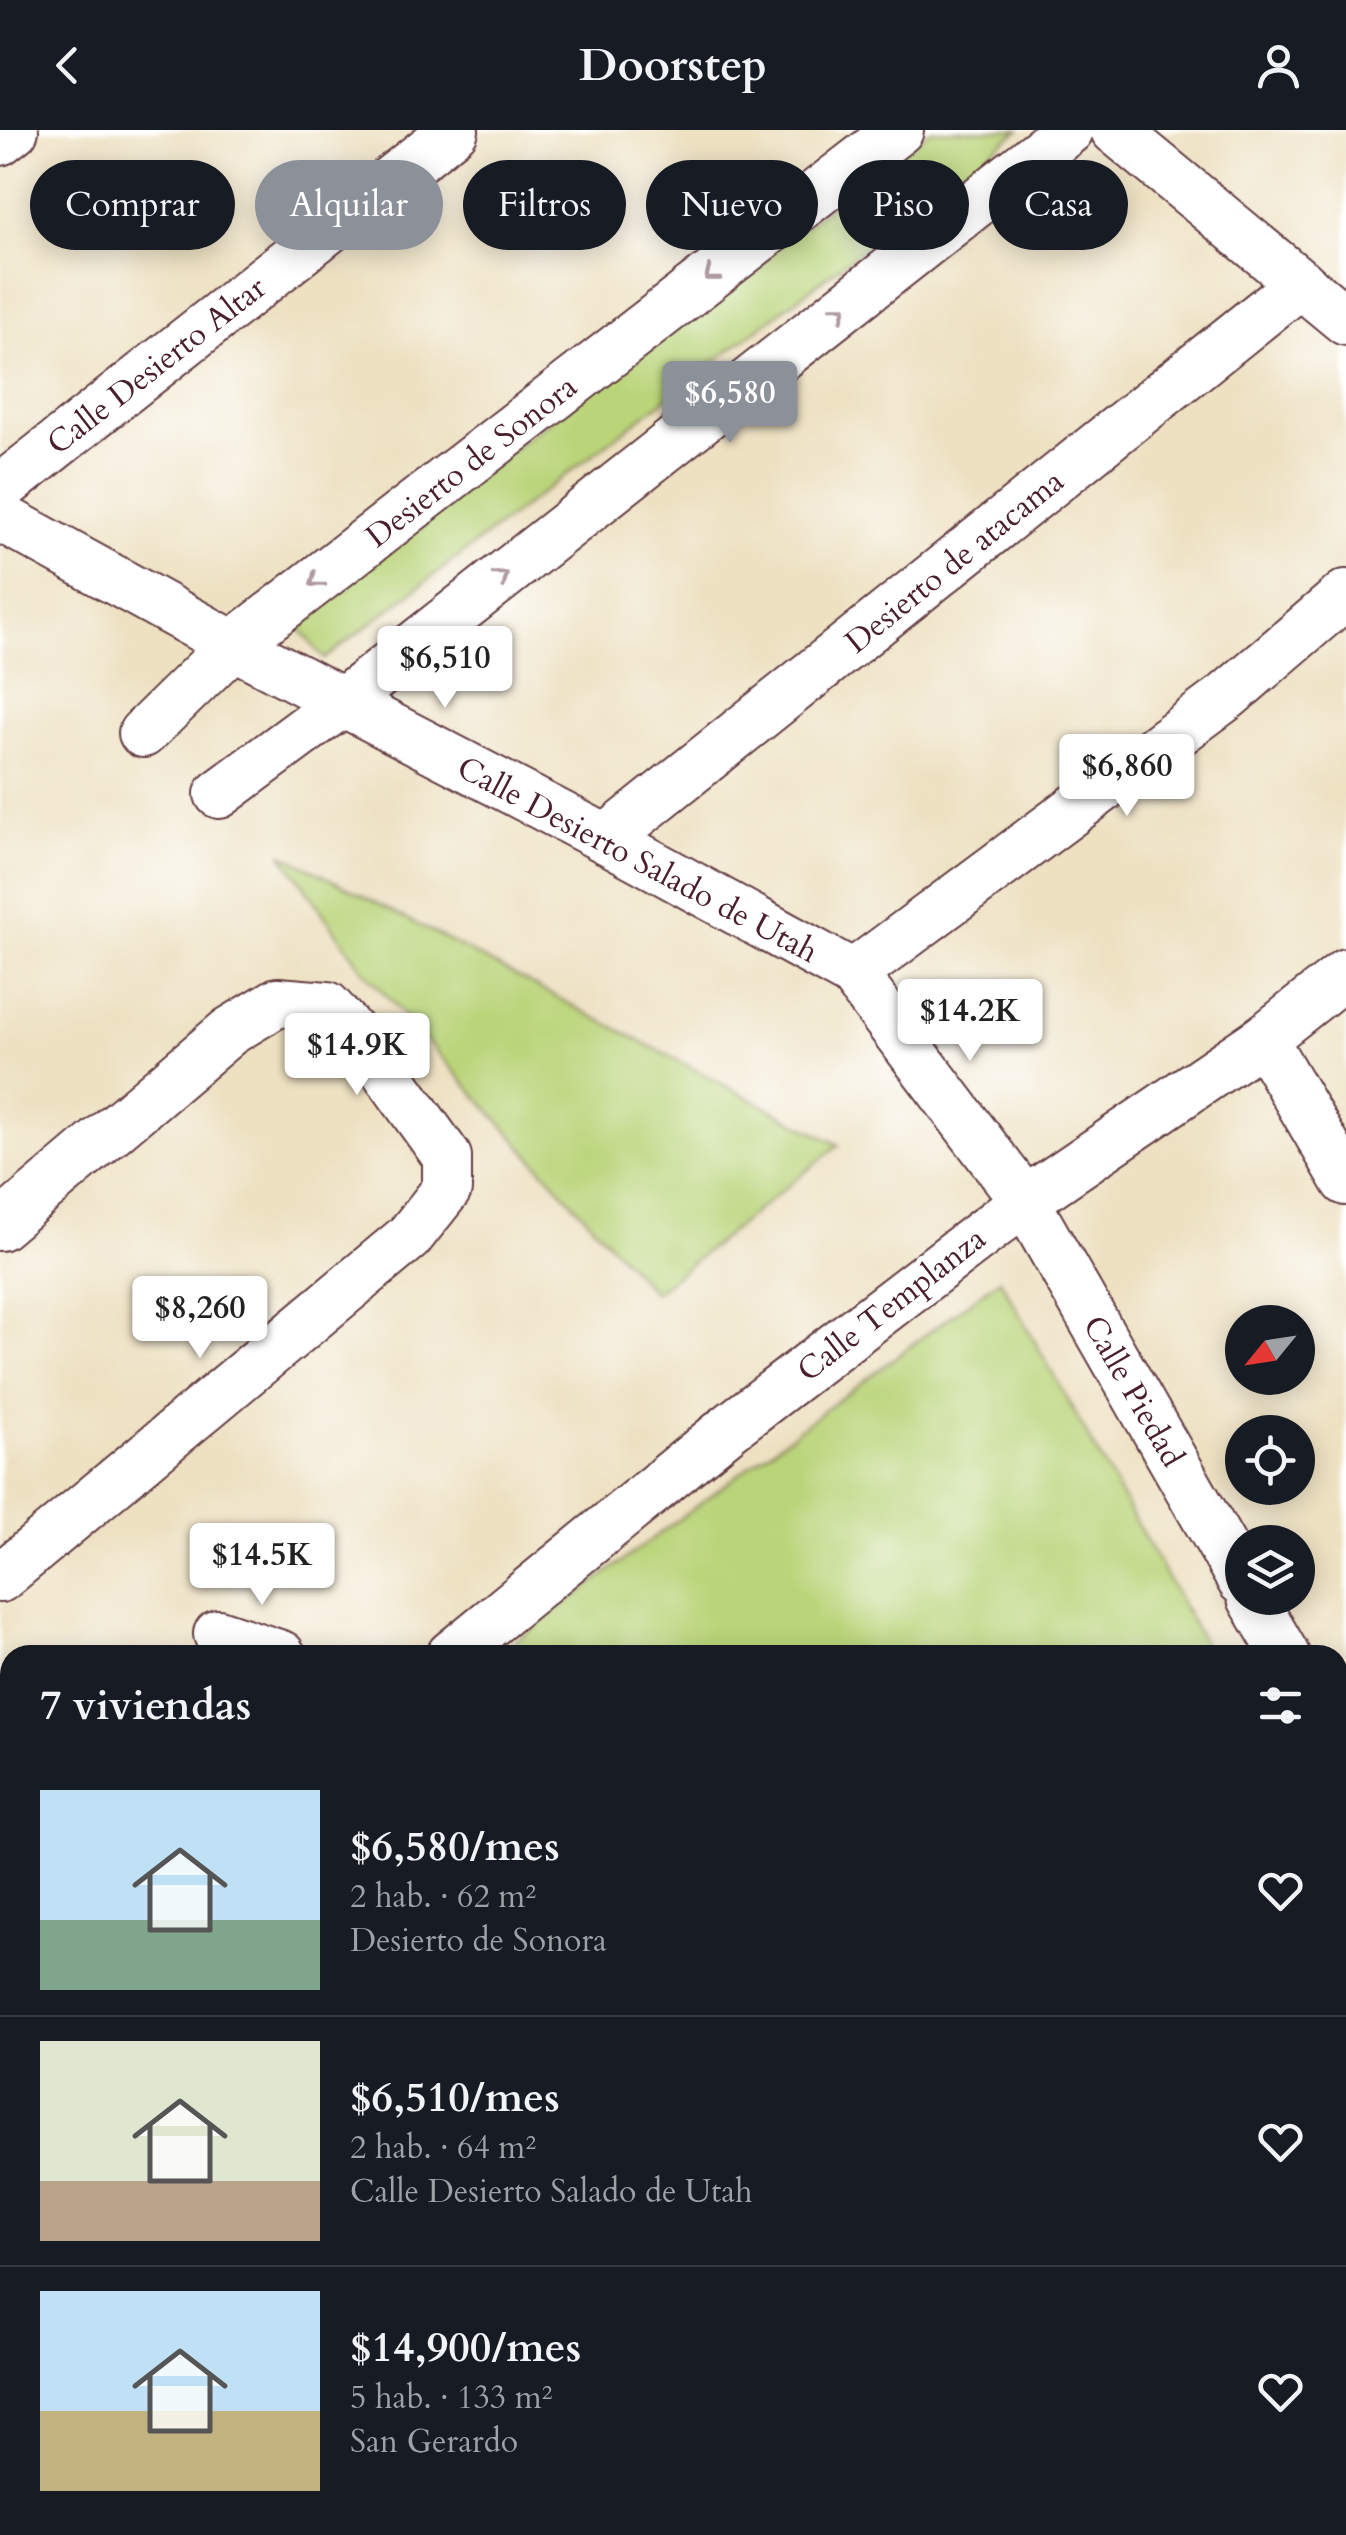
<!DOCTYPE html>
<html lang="es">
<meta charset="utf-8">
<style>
:root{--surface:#171b24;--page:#20242c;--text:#f1f3f6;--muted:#9ea1a6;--line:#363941;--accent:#8c9099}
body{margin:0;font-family:Cardo,serif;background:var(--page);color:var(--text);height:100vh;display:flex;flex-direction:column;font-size:38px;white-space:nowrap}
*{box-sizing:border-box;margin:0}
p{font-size:32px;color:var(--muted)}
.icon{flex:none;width:55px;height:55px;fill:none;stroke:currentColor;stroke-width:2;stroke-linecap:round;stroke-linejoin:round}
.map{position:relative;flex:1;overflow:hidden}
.sheet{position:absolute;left:0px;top:1515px;width:1348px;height:890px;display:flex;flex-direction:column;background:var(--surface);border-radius:30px 30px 0 0;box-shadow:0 5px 25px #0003}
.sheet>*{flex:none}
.banner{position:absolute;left:30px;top:30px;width:1288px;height:90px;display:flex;gap:20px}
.needle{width:65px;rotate:240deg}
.tools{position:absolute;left:1225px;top:1175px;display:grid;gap:20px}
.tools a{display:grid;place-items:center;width:90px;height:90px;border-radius:50%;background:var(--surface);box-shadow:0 5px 25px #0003;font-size:50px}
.price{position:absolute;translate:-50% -85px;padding:0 22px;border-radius:10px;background:#fff;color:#222;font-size:32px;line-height:65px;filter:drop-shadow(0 2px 5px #0008)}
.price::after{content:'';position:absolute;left:50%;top:60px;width:30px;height:22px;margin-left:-15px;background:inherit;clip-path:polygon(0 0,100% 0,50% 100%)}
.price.on{background:var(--accent);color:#fff}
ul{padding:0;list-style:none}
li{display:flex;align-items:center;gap:30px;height:250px;padding:0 40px}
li+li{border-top:2px solid var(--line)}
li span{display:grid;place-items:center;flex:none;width:280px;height:200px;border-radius:0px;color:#555}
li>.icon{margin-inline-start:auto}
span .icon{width:120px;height:120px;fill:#fffc;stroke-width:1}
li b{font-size:42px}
h2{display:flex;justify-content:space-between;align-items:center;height:120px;padding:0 40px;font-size:42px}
.chip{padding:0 35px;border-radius:45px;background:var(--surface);box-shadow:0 5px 25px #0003;font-size:35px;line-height:90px}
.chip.on{background:var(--accent);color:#fff}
header{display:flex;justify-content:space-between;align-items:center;height:130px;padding:0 40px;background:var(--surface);font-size:45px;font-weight:700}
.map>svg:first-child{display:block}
.green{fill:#bad479;stroke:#827a52;stroke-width:2.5}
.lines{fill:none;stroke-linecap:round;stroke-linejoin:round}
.minor-casing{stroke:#633c42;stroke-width:52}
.tertiary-casing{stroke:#633c42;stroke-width:60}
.minor{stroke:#fff;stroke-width:48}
.tertiary{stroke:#fff;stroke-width:55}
.oneway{stroke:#ae9aa0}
.labels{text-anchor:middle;stroke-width:10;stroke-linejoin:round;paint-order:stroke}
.street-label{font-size:32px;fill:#4a1f2b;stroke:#fff}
</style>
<header><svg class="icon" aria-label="back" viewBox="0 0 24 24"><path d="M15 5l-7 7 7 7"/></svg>Doorstep<svg class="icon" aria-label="person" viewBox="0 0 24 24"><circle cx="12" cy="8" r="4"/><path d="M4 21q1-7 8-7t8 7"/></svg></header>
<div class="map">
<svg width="1346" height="2405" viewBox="0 0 1346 2405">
<rect width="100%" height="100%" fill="#fff"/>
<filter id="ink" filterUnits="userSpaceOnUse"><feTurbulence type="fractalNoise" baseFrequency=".01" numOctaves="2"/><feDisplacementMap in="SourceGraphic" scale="20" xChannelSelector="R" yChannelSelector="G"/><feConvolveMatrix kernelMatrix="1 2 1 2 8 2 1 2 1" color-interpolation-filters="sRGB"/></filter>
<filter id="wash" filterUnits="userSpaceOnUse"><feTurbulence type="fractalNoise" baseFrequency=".0048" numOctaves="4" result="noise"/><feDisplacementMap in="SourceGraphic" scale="40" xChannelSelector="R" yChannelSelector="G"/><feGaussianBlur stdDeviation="2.25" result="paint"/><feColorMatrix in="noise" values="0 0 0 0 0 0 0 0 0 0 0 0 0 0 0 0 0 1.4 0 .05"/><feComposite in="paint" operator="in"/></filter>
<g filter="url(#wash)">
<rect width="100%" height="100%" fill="#eee1c2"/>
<g class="green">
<path d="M930 0H1019L324 529 291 488Z"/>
<path d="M281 723 839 1015 654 1163 362 839Z"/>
<path d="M1000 1149 1210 1525H497Z"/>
<path d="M1338 1752 1346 1768V1899L1338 1896Z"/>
</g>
</g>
<g filter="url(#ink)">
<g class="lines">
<g class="minor-casing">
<g id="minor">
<path d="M1115 0 1346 191"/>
<path d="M0 11 14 0"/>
<path d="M0 359 454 0"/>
<path d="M0 387 233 515 606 709 853 844 1025 1071 1242 1451"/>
<path d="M143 603 233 515 899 0"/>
<path d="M219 664 343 572 1069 0"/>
<path d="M606 709 1301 153"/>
<path d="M853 844 1227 566 1346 464"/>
<path d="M1263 909 1346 1051"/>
<path d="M0 1096 230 901 278 872 327 876 381 935 447 1027V1059L409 1107 0 1448"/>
<path d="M1252 1468 1285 1525"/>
<path d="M218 1504 281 1525"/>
<path d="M451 1525 729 1298 1025 1071 1263 909 1346 843"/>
<path d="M1338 1618 1346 1633"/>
<path d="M1338 1913 1346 1917"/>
<path d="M1338 2225 1346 2228"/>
<path d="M0 2384 10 2377"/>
<path d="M472 2405 487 2395"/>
</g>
</g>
<g class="tertiary-casing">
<g id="tertiary">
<path d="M0 2059 10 2063"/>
<path d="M0 2146 10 2150"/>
<path d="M682 2395 710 2405"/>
<path d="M898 2395 926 2405"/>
</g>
</g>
<use href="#minor" class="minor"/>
<use href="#tertiary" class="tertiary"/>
</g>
<defs><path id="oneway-chevron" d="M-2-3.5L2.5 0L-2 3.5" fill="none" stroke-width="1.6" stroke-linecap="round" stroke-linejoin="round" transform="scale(2.5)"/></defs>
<g class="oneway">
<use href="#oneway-chevron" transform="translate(711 145) rotate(142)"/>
<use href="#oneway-chevron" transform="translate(840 181) rotate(-38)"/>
<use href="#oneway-chevron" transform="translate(502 447) rotate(-38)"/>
<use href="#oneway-chevron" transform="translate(316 451) rotate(142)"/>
</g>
</g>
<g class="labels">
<g class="street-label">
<text transform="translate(156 235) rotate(-38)" y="11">Calle Desierto Altar</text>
<text transform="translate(471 331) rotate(-38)" y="11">Desierto de Sonora</text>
<text transform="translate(954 431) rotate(-39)" y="11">Desierto de atacama</text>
<text transform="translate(638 729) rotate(28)" y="11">Calle Desierto Salado de Utah</text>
<text transform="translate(891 1174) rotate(-38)" y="11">Calle Templanza</text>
<text transform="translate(1134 1261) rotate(60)" y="11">Calle Piedad</text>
</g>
</g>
</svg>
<div class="tools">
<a><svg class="needle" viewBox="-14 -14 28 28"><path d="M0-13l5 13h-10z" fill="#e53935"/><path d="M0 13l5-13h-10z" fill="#9ea1a6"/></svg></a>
<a><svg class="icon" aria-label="locate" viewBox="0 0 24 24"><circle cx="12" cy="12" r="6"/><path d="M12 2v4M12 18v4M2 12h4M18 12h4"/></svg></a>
<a><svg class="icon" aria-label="layers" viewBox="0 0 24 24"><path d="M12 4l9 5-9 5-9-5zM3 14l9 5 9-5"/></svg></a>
</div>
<b class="price on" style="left:730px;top:316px">$6,580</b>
<b class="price" style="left:445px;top:581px">$6,510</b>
<b class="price" style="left:1127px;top:689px">$6,860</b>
<b class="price" style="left:970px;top:934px">$14.2K</b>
<b class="price" style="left:357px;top:968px">$14.9K</b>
<b class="price" style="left:200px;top:1231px">$8,260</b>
<b class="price" style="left:262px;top:1478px">$14.5K</b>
<div class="banner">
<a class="chip">Comprar</a>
<a class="chip on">Alquilar</a>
<a class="chip">Filtros</a>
<a class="chip">Nuevo</a>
<a class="chip">Piso</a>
<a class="chip">Casa</a>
</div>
<section class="sheet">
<h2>7 viviendas<svg class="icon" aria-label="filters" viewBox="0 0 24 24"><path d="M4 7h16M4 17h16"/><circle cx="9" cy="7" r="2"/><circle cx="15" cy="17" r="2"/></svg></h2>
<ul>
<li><span style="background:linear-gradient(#bfe0f5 65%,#7fa58c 0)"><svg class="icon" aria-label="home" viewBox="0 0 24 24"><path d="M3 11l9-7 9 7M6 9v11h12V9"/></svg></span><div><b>$6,580/mes</b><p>2 hab. · 62 m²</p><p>Desierto de Sonora</p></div><svg class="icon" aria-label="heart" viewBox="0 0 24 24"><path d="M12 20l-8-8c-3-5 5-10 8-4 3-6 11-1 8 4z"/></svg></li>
<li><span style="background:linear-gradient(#dfe7d0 70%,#b9a48a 0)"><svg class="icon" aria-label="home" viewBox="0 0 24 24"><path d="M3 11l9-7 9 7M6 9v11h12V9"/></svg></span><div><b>$6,510/mes</b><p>2 hab. · 64 m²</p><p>Calle Desierto Salado de Utah</p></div><svg class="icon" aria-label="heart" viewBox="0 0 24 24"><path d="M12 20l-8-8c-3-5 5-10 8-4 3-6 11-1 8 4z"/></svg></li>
<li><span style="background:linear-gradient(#bfe0f5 60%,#c2b280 0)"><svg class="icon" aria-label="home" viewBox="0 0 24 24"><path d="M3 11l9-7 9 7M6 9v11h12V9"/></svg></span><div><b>$14,900/mes</b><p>5 hab. · 133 m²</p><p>San Gerardo</p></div><svg class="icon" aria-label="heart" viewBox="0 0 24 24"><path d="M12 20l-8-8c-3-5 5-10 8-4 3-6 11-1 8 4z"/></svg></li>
</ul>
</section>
</div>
